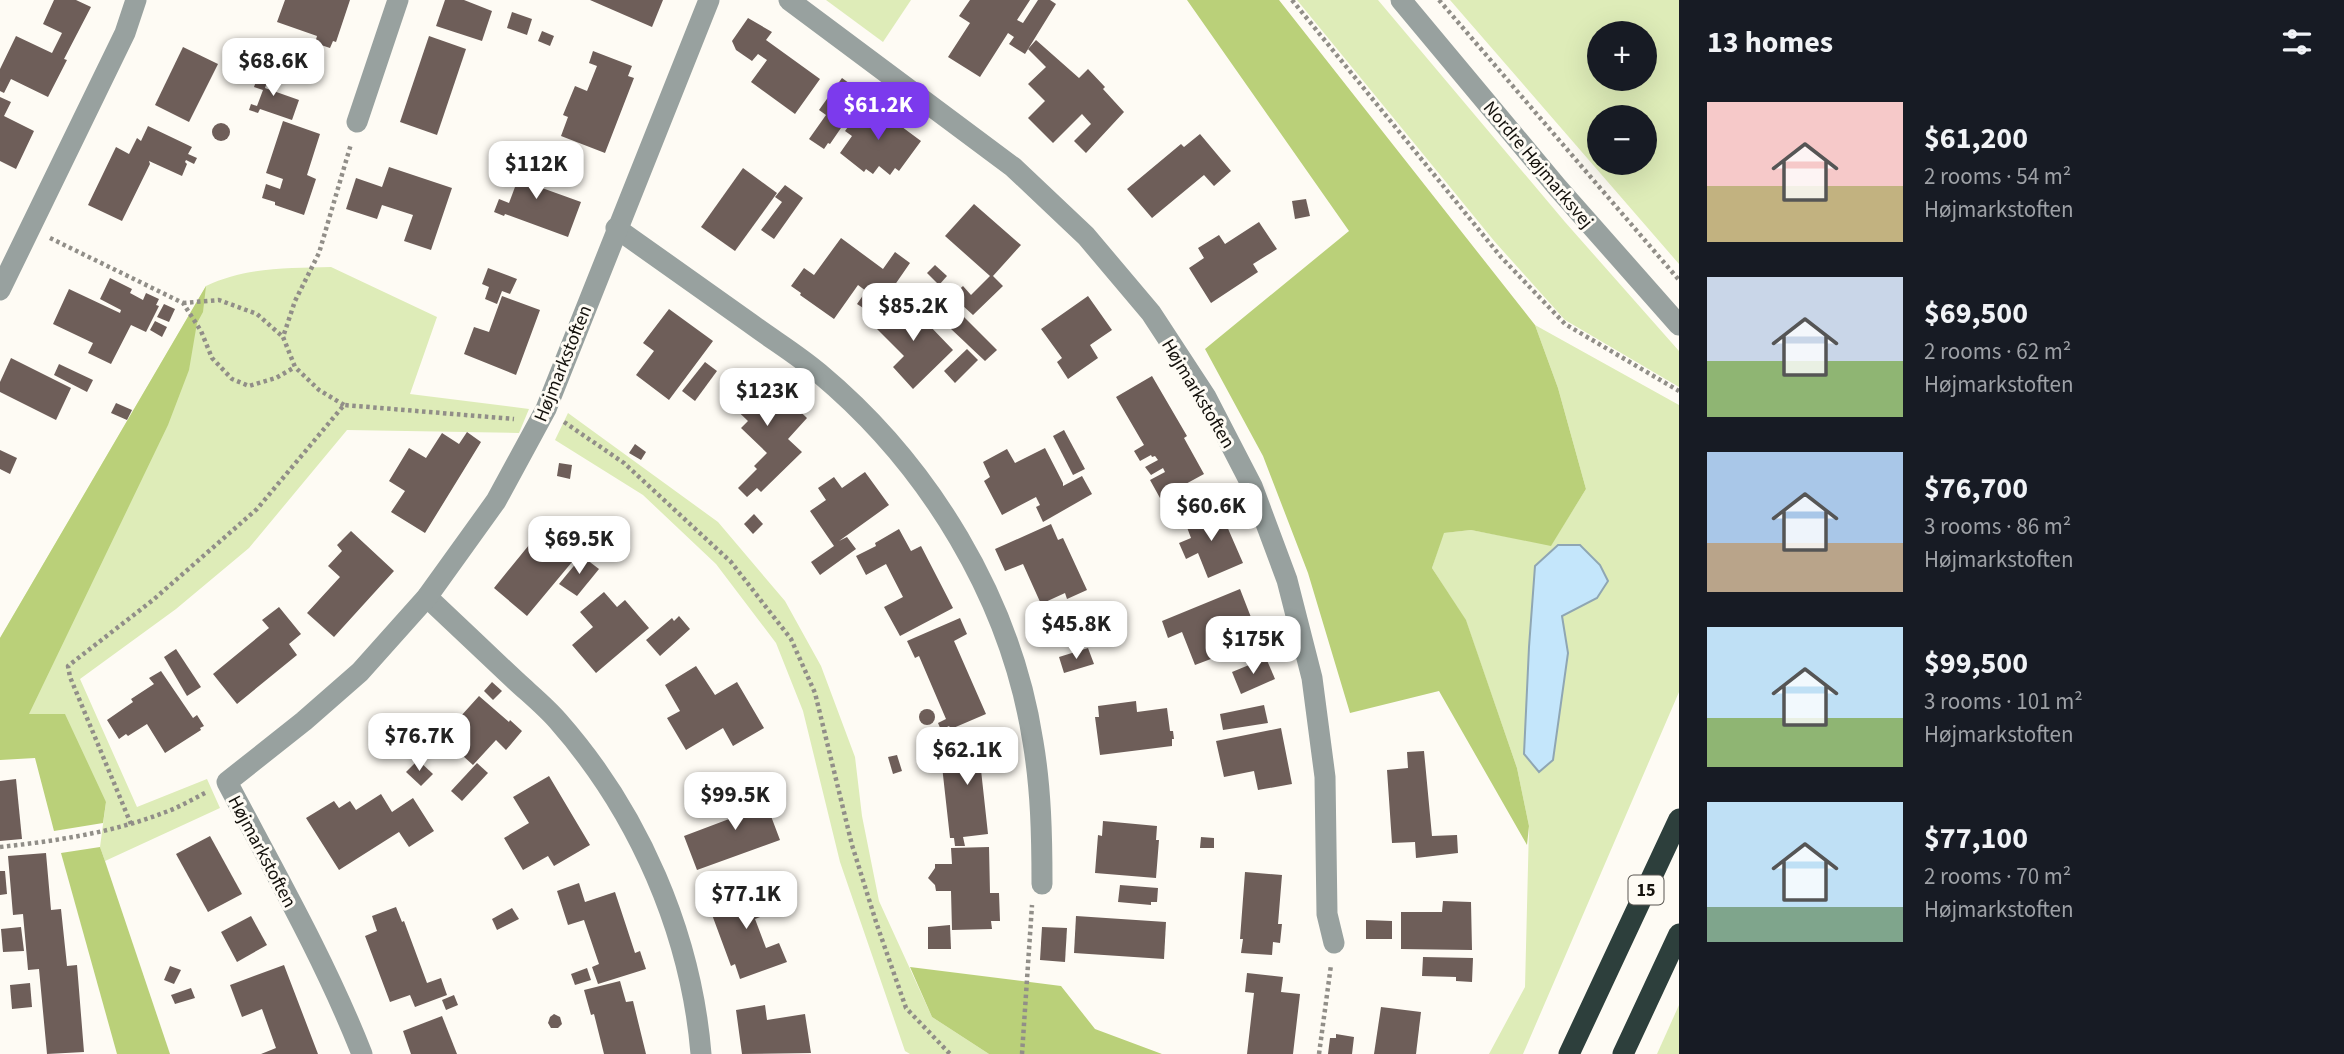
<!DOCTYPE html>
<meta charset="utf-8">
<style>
:root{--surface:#171b24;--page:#20242c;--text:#f1f3f6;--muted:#9ea1a6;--accent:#7c3aed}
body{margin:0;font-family:"Source Sans 3",sans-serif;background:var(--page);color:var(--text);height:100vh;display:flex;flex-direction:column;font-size:26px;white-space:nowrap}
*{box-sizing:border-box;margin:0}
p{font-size:23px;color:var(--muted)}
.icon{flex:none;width:38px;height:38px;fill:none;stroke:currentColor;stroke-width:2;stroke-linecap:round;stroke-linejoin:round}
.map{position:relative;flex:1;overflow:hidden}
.panel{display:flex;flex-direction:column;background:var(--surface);width:665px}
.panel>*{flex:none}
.controls{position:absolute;left:1587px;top:21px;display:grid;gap:14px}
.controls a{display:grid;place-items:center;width:70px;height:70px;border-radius:50%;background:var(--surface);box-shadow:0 7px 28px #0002;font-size:35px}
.price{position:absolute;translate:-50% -60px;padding:0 16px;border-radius:14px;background:#fff;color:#222;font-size:23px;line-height:46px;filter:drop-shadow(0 2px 4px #0008)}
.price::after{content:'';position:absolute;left:50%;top:42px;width:21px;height:16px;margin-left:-10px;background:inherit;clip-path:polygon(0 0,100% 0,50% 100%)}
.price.on{background:var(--accent);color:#fff}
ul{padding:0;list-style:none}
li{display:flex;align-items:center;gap:21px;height:175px;padding:0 28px}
li span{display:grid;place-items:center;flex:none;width:196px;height:140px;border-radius:0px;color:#555}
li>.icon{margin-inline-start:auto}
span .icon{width:84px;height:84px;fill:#fffc;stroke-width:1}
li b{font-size:30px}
h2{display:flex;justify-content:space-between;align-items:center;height:84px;padding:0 28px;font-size:30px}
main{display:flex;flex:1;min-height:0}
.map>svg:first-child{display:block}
.green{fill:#deecb8;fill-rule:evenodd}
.forest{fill:#bad079}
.water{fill:#c4e6fb;stroke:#8fa6b3;stroke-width:2}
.building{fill:#6e5e59}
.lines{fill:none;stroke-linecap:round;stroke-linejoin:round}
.path{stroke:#918e88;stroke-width:4.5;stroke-dasharray:3.5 3.5;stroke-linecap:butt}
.minor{stroke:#98a19f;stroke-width:21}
.highway{stroke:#2d3f3c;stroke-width:21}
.labels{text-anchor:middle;stroke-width:6;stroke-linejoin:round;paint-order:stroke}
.shield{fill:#fefbf4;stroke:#5a5752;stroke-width:2}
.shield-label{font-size:18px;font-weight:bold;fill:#14110c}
.street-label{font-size:19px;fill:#14110c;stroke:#fefbf4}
</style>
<main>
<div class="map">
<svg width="1679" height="1054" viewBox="0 0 1679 1054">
<rect width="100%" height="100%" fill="#fefbf4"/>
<g class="green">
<path d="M826 0H911L883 42Z"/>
<path d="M1297 0H1378L1565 222 1679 351V387L1565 320 1495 242Z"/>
<path d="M1450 0H1679V264ZM1600 33H1645V79H1600ZM1645 117V163H1600V117Z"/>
<path d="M331 267 437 317 410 394 529 409 519 433 347 430 249 548 176 609 80 679 137 807 207 779 220 808 105 861 100 847 106 802 0 715V638L206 286C245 267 288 268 331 267Z"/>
<path d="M1535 325 1679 405V692L1523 1054H1489L1525 987 1529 826 1517 768 1466 621 1432 568 1443 533 1471 530 1551 545 1586 489 1558 388Z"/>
<path d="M568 413 718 522 785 601 821 666 855 757 862 816 879 901 932 1017 989 1054H910L905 1051 840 862 803 711 776 643 716 564 643 495 555 440Z"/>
<path d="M1679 1005V1054H1657Z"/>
</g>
<g class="forest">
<path d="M1187 0H1279L1535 325 1558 388 1586 489 1551 546 1471 530 1444 533 1432 568 1466 620 1517 768 1529 826 1527 845 1439 691 1350 713 1308 573 1263 456 1205 349 1349 231Z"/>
<path d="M206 286 203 312 197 323 189 370 168 425 29 714H65L106 802 103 823 54 831 35 758 0 760V638Z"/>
<path d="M100 847 105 861 170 1054H117L61 853Z"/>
<path d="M910 967 1061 986 1095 1029 1162 1054H989L932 1017Z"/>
</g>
<path class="water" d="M1558 545H1580L1600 565 1608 581 1597 598 1562 616 1568 653 1553 760 1539 772 1524 754 1529 647 1535 566Z"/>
<g class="building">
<path d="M54 0H76L91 7 64 59 67 60 48 97 11 79 4 93 0 91V69L16 36 52 53 62 33 43 24Z"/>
<path d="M285 0H350L336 42 333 41 330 48 315 43 317 36 277 22Z"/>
<path d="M445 0H464L492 11 482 41 436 26Z"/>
<path d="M590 0H663L652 27Z"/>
<path d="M970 0H1030L1017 20 1023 23 1038 0H1050L1056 4 1025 54 1009 44 1014 37 1008 33 980 77 948 57 970 23 959 16Z"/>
<path d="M512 12 532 19 527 35 507 28Z"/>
<path d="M748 18 772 32 766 40 820 79 795 114 751 82 767 60 758 54 752 61 736 50 732 41Z"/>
<path d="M542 31 554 36 550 46 538 41Z"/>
<path d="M429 36 466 49 437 135 400 122Z"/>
<path d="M1036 40 1079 78 1088 69 1105 87 1103 89 1124 112 1086 153 1074 141 1091 124 1082 114 1053 143 1028 118 1045 101 1028 84 1046 67 1028 49Z"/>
<path d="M183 47 218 64 189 122 155 105Z"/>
<path d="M593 51 632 66 628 76 634 78 605 153 561 136 568 117 563 115 575 86 587 91 597 66 589 63Z"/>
<path d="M262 64 272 67 265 88 299 100 292 120 260 109 258 113 249 110 251 104 257 106 263 90 254 87Z"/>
<path d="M842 78 853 86 843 101 854 109 830 144 828 143 824 149 809 139 826 115 819 110Z"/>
<path d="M0 97 11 102 4 116 34 131 16 169 0 161Z"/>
<path d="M867 101 921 141 899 171 895 168 890 175 879 166 873 174 866 169 864 172 840 153 852 136 845 131Z"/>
<path d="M283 121 320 134 307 175 316 179 304 215 275 205V202L262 198 266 184 280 189 283 179 266 173Z"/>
<circle cx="221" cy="132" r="9"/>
<path d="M148 126 192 147 188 154 197 158 194 164 186 160 185 162 187 164 182 176 149 161 150 164 122 221 88 205 116 147 129 154 137 138 141 141Z"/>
<path d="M1200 134 1231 171 1214 186 1204 175 1152 218 1127 189 1181 144 1184 147Z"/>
<path d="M501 156 537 168 531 184 581 202 568 237 505 214 504 216 494 212 499 199 509 203 518 179 496 169Z"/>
<path d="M389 167 452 188 431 250 404 241 413 215 382 205 377 219 346 209 356 178 382 187Z"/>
<path d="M743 168 777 193 735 251 701 227Z"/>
<path d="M785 185 803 198 774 239 761 230 782 202 775 197Z"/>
<path d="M1306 199 1310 216 1295 219 1292 201Z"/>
<path d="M974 204 1021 245 993 276 1003 286 973 315 952 296 963 286 971 295 990 276 945 236Z"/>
<path d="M1259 222 1277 249 1253 264 1258 272 1211 303 1189 268 1204 258 1198 248 1219 235 1225 244Z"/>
<path d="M841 238 883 269 895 252 910 263 874 315 857 304 866 291 858 285 834 319 800 295 801 293 791 286 804 268 814 275Z"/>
<path d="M935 265 947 276 939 285 927 273Z"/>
<path d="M488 268 517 279 510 294 502 291 497 304 485 299 489 287 482 284Z"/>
<path d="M110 278 132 289 130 293 143 300 146 293 159 299 156 305 159 306 146 332 131 325 111 364 88 353 93 343 53 324 69 289 120 313 121 310 100 299Z"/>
<path d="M502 296 540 310 516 375 464 354 474 327 489 332Z"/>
<path d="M1088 296 1112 330 1090 345 1098 358 1068 379 1057 362 1062 358 1041 329Z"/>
<path d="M903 298 953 350 913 389 893 367 904 356 874 326Z"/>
<path d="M164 304 175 309 169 322 157 317Z"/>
<path d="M669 309 713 341 669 400 636 375 654 351 643 343Z"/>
<path d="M963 316 997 350 985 361 950 328Z"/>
<path d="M155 321 167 327 162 337 150 330Z"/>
<path d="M967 349 978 360 955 383 944 371Z"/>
<path d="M11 358 71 388 56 420 0 392V382Z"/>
<path d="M705 362 717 371 695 401 682 391Z"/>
<path d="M59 364 93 380 87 392 54 375Z"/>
<path d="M754 368 807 418 788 439 802 452 761 492 757 488 747 497 738 488 757 469 754 466 767 453 741 428 748 421 725 399Z"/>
<path d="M1152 376 1187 436 1184 438 1204 474 1160 498 1150 480 1165 472 1163 468 1151 475 1145 467 1158 460 1155 456 1152 457 1151 455 1140 461 1134 451 1144 445 1116 397Z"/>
<path d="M116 403 132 410 127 420 111 413Z"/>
<path d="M1064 430 1085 469 1073 475 1053 436Z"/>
<path d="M467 432 481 442 425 533 391 512 405 491 389 481 409 448 426 458 442 433 459 444Z"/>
<path d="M635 444 646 452 641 460 629 453Z"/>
<path d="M1045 448 1063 483V486L1082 476 1092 494 1043 522 1036 507 1040 505 1036 497 1002 515 984 481 990 477 983 462 1007 449 1015 463Z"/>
<path d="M0 450 17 458 10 474 0 469Z"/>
<path d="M559 463 572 465 570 479 557 476Z"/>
<path d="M865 472 889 505 839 541 847 537 856 549 820 575 811 562 834 546 810 511 826 500 818 488 834 477 842 488Z"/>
<path d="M1219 508 1243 563 1208 578 1198 553 1186 559 1179 543 1191 538 1185 522Z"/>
<path d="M754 514 763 524 753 534 744 524Z"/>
<path d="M1051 524 1058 540 1063 538 1087 590 1067 599 1065 593 1041 604 1023 564 1005 571 995 549Z"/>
<path d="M899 529 911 551 921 546 953 608 900 636 884 607 903 597 886 564 866 575 856 556 876 546 875 543Z"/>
<path d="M351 531 394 571 334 637 307 613 340 577 328 566 342 551 337 545Z"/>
<path d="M555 531 578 550 569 560 572 562 527 616 494 588 538 534 546 541Z"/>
<path d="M582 556 599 569 577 596 559 584Z"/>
<path d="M1240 589 1254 625 1218 639 1224 654 1195 665 1182 632 1168 638 1162 621Z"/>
<path d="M604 592 617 607 625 600 649 628 596 673 572 645 593 627 580 612Z"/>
<path d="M279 607 301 634 289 644 297 655 237 704 213 674 269 628 262 620Z"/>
<path d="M679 616 690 629 660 656 646 640 672 618 674 621Z"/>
<path d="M960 618 967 634 954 641 986 714 951 729 949 726 941 730 938 723 946 719 919 656 915 658 907 641Z"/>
<path d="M1088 648 1094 664 1064 673 1059 657Z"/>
<path d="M176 649 201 687 187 696 164 657Z"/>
<path d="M1266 658 1275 679 1241 694 1232 672Z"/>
<path d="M696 666 715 695 737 682 764 728 733 746 723 728 686 750 667 718 680 711 665 685Z"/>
<path d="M161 671 193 718 197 715 204 726 200 728 201 730 165 753 147 724 128 736 126 734 119 739 107 720 133 702 131 699 154 684 149 678Z"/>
<path d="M492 682 502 691 493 700 484 691Z"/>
<path d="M479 696 509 722 510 720 522 731 506 750 496 740 473 765 442 737Z"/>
<path d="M1136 701 1137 712 1167 708 1170 731H1173L1174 739H1172V746L1100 755 1095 717H1099L1098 706Z"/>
<path d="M1264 705 1268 723 1223 730 1220 714Z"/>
<circle cx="927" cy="717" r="8"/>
<path d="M1281 728 1292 784 1258 790 1254 771 1224 777 1216 741Z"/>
<path d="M996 739 1000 768 981 770 988 834 963 837 965 846H955L954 838H950L940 748 962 746V743Z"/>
<path d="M1424 751 1432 836 1457 835 1458 853 1416 858 1415 842 1392 843 1387 770 1408 768 1407 752Z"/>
<path d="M897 755 902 771 893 774 888 757Z"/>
<path d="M418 760 433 774 421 786 406 772Z"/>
<path d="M477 763 488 773 462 801 451 791Z"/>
<path d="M549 776 590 845 554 866 548 856 523 870 504 838 529 823 513 797Z"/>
<path d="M16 779 22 839 0 841V781Z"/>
<path d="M760 787 780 840 697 870 684 836 737 816 731 798Z"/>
<path d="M381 794 392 812 413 798 434 831 409 847 399 832 339 870 306 818 334 801 339 808 350 801 356 810Z"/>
<path d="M1103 821 1157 826 1156 840H1159L1156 878 1095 873 1098 835 1102 836Z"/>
<path d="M210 836 242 894 208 912 176 854Z"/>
<path d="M1201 837 1214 838V848H1200Z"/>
<path d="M989 847 990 893H999L1000 921H991L992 929 952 930 951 891H936L935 885 928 878 935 868V864H952L951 848Z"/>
<path d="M46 853 51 910 61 909 67 966 77 965 84 1052 47 1054 39 969 28 970 23 914 13 915 8 856Z"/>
<path d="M0 871H5L7 894 0 895Z"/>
<path d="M1245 872 1282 875 1278 924H1282L1280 943 1273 942 1272 955 1241 953 1243 939H1240Z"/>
<path d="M579 883 585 902 615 892 635 953 640 951 646 969 598 984 592 967 599 964 584 920 568 925 557 891Z"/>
<path d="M763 884 773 912 755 919 766 948 779 943 787 962 740 979 735 964 731 966 711 912 718 910 713 896 738 887 740 894Z"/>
<path d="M1120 885 1158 888 1157 902H1151V905L1118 902Z"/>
<path d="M1443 901 1471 902 1472 950 1401 949V912H1442Z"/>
<path d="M396 907 402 922 404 921 427 983 441 978 447 995 415 1007 410 995 390 1002 365 936 377 931 372 916Z"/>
<path d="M512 908 519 919 497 930 492 919Z"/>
<path d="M251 916 267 945 237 962 221 932Z"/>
<path d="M1076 916 1166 922 1164 959 1074 953Z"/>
<path d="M1366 920 1392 921V939H1366Z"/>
<path d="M950 925 951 949H928V927Z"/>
<path d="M21 927 24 951 3 952 1 929Z"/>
<path d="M1042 927 1067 928 1065 962 1040 960Z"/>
<path d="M1423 957 1473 958 1472 982 1456 981V977L1422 976Z"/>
<path d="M284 965 318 1054H261L276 1048 262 1009 242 1017 230 985Z"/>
<path d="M170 966 181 970 174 984 164 980Z"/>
<path d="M587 968 591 980 575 985 571 974Z"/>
<path d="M1247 973 1283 977 1281 992 1300 994 1293 1054H1247L1254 993 1245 992Z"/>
<path d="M620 981 626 1002 633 1001 646 1054H604L594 1014 591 1015 584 990Z"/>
<path d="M30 983 32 1007 12 1009 10 985Z"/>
<path d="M191 988 195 998 175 1004 171 995Z"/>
<path d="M454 995 458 1005 446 1010 442 1000Z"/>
<path d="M765 1005 767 1020 805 1014 811 1053 742 1054 736 1010Z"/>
<path d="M1381 1007 1421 1012 1416 1054H1374Z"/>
<path d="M554 1014 560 1017 562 1024 558 1028H551L548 1023 550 1017Z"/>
<path d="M442 1016 457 1054H411L403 1031Z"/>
<path d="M1336 1034 1354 1037 1352 1054H1328L1330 1038H1336Z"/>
</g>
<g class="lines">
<g class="path">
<path d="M1292 0 1501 257 1565 324 1679 391"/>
<path d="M1439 0 1679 280"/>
<path d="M50 238 183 303 201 331 212 358 232 379 249 386 276 378 295 367"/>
<path d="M183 303 219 300 257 314 283 337"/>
<path d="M344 405 319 390 295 367 283 337 295 301 319 253 351 144"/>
<path d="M564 422 624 463 731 562 791 639 815 693 852 845 877 925 906 1008 950 1054"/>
<path d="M131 824 70 677 68 666 153 600 257 509 344 405 514 419"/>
<path d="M0 847C55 841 111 833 163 813 178 808 193 799 207 792"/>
<path d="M1022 1054 1032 905"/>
<path d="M1319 1054 1331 965"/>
</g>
<g class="minor">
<path d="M789 0 1013 167 1086 236 1151 313 1206 397 1252 486 1287 580 1312 678 1325 777 1327 914 1334 943"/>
<path d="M1401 0 1557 187 1679 325"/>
<path d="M357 122 398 0"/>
<path d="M616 228C661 260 706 292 750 323 773 340 798 355 819 373 929 465 1011 599 1033 742 1041 789 1042 836 1042 884"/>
<path d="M0 290 125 33 136 0"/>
<path d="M427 597C457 625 486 653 516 681 530 694 546 707 558 721 639 813 691 933 701 1054"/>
<path d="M362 1054C325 960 274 871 227 782L304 721 360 672 427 597 496 501 546 409 709 0"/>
</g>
<g class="highway">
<path d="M1569 1054 1679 819"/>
<path d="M1623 1054 1679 934"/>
</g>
</g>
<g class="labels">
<rect class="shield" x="1628.5" y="875.5" width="35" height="29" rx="5"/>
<g class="shield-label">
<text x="1646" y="896">15</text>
</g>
<g class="street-label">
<text transform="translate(1539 164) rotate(50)" y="7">Nordre Højmarksvej</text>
<text transform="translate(562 363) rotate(-68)" y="7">Højmarkstoften</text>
<text transform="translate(1199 393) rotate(59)" y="7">Højmarkstoften</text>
<text transform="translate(263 851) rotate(62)" y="7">Højmarkstoften</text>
</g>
</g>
</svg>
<div class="controls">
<a>+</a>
<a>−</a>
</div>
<b class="price" style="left:273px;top:98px">$68.6K</b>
<b class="price on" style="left:878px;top:142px">$61.2K</b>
<b class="price" style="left:536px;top:201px">$112K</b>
<b class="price" style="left:913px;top:343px">$85.2K</b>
<b class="price" style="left:767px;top:428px">$123K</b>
<b class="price" style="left:1211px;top:543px">$60.6K</b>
<b class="price" style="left:579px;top:576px">$69.5K</b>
<b class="price" style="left:1076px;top:661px">$45.8K</b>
<b class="price" style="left:1253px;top:676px">$175K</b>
<b class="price" style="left:419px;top:773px">$76.7K</b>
<b class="price" style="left:967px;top:787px">$62.1K</b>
<b class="price" style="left:735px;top:832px">$99.5K</b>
<b class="price" style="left:746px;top:931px">$77.1K</b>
</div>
<section class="panel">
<h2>13 homes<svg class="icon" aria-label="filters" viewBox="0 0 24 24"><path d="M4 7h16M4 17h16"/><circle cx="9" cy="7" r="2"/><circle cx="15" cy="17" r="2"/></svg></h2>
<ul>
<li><span style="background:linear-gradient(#f6c9c9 60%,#c2b280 0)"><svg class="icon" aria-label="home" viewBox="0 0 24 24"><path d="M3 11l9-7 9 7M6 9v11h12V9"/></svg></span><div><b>$61,200</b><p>2 rooms · 54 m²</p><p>Højmarkstoften</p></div></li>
<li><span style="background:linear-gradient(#c9d6e8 60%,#8fb573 0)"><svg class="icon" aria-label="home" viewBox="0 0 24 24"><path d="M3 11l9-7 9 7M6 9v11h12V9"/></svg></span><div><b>$69,500</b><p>2 rooms · 62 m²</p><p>Højmarkstoften</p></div></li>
<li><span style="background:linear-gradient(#a9c7e8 65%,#b9a48a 0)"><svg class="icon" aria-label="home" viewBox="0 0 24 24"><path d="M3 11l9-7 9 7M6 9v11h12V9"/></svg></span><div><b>$76,700</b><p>3 rooms · 86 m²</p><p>Højmarkstoften</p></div></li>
<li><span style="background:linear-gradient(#bfe0f5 65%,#8fb573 0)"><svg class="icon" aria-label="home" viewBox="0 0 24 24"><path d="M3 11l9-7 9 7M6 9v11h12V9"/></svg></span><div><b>$99,500</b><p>3 rooms · 101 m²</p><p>Højmarkstoften</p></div></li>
<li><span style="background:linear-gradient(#bfe0f5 75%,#7fa58c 0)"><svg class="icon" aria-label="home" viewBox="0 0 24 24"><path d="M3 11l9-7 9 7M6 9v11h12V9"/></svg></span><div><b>$77,100</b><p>2 rooms · 70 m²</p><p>Højmarkstoften</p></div></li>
</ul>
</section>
</main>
